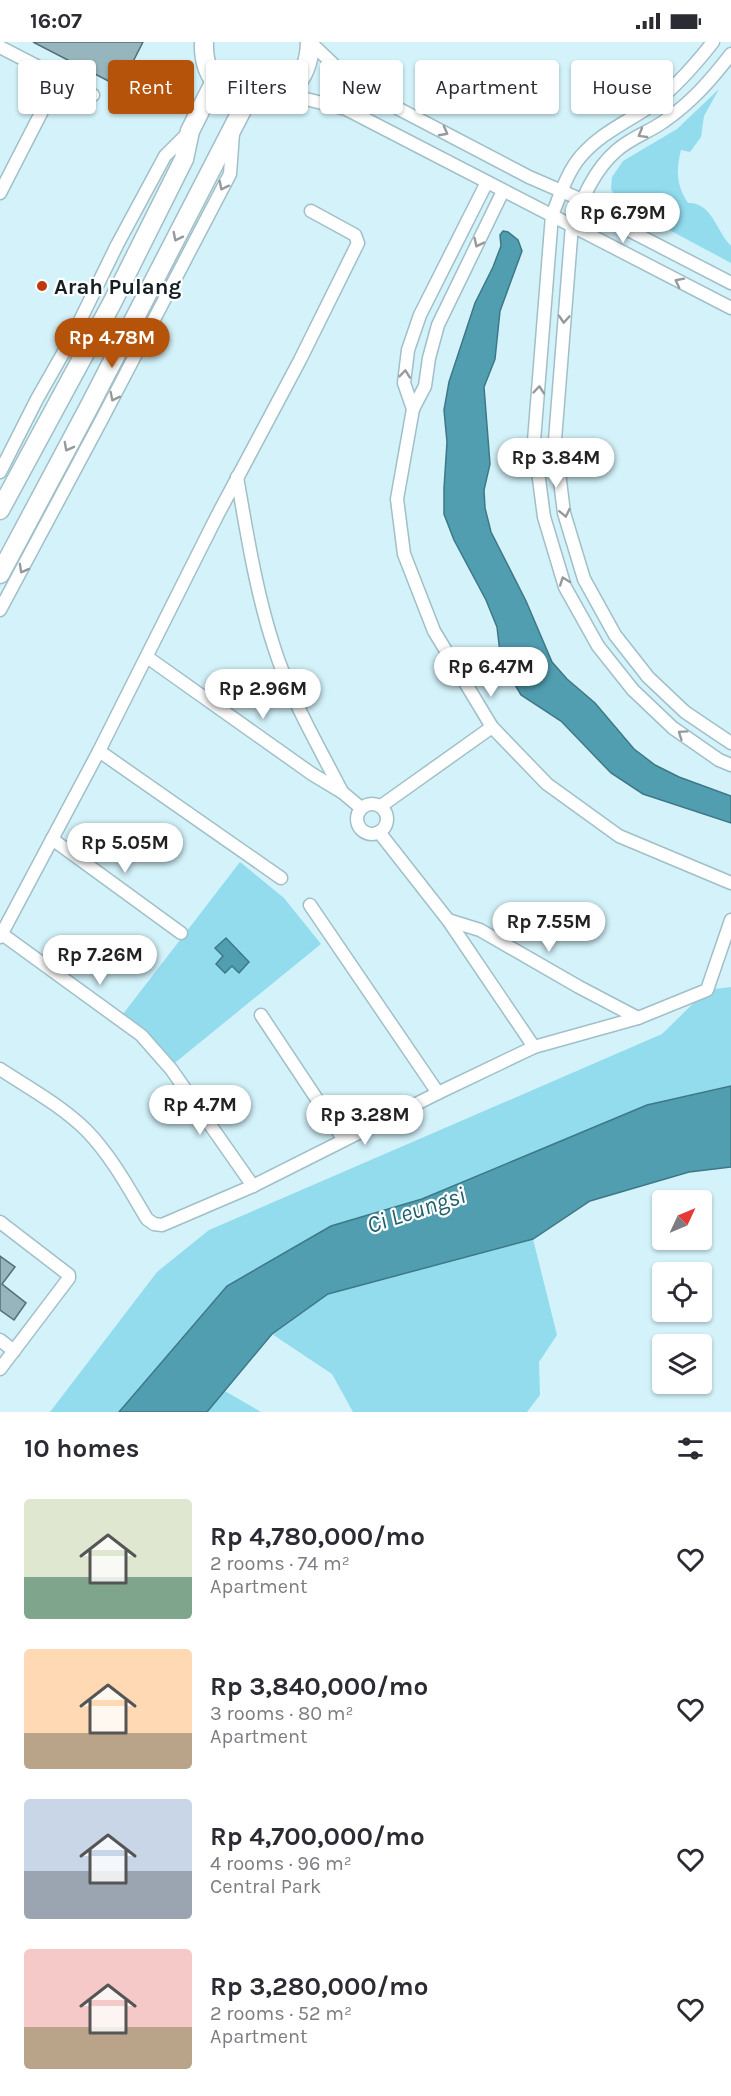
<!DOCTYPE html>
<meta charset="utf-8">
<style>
:root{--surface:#fff;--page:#f7f7f7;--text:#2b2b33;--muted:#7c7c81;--accent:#b45309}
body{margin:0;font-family:Karla,sans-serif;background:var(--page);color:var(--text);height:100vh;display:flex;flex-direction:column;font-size:22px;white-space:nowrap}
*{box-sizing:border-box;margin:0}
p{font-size:20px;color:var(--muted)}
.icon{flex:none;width:33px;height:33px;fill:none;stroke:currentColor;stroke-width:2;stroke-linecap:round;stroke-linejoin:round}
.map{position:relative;height:1370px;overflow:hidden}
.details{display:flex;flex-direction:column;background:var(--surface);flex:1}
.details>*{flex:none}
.banner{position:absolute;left:18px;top:18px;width:696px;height:54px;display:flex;gap:12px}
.needle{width:39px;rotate:46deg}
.fabs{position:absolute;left:652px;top:1148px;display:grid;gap:12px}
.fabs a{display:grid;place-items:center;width:60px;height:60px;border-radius:6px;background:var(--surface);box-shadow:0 2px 4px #0004;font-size:30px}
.price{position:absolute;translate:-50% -51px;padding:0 14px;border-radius:21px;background:#fff;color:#222;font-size:20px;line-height:39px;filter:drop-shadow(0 2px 3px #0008)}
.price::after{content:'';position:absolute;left:50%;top:36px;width:18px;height:14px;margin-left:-9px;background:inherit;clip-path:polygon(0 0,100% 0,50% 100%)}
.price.active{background:var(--accent);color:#fff}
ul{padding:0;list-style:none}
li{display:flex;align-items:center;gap:18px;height:150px;padding:0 24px}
li span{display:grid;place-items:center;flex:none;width:168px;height:120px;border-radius:6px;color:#555}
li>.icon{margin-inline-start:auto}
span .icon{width:72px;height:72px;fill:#fffc;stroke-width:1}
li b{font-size:26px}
h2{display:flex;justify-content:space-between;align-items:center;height:72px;padding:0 24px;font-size:26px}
.pill{padding:0 21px;border-radius:6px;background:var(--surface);box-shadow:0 2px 4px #0004;font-size:21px;line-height:54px}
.pill.active{background:var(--accent);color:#fff}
.status{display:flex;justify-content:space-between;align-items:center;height:42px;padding:0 30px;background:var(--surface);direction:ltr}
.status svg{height:16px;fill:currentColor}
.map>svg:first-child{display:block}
.green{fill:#92dcee}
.water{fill:#519eb1;stroke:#3e7886;stroke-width:1.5}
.building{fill:#97b5bc;stroke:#536e75;stroke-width:1.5}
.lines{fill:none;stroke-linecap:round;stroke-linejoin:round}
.street-casing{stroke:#a1bfc7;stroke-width:15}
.secondary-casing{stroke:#a1bfc7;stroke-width:21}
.street{stroke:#fff;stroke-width:12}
.secondary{stroke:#fff;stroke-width:18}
.oneway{stroke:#959a9c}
.poi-dot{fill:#c0360f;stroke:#fff;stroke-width:2}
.labels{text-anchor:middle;stroke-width:4.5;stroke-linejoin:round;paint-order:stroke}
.poi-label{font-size:22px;font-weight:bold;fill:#131f22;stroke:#fff;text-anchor:start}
.water-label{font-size:24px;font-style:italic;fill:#1f5f6c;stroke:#fff}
</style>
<div class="status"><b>16:07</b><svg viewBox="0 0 49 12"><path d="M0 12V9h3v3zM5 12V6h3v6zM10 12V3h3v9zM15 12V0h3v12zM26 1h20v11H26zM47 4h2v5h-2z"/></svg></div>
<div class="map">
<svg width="731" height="1370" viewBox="0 0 731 1370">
<rect width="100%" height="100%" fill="#d3f2fa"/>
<g class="green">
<path d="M719 47 704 74 701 95 690 110 681 108C676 128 676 143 688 161 712 160 716 189 731 204V221L619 161 611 147 612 135 623 119 677 87Z"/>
<path d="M240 820 284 856 321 902 171 1024 136 983 123 972Z"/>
<path d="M731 945V1044L647 1063 422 1157 331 1184 227 1244 119 1370H50L157 1230 209 1188 662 992 707 948Z"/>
<path d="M533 1197 557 1293 539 1320 540 1353 527 1370H353L332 1332 272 1292 328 1252Z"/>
<path d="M223 1348 261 1370H207Z"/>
</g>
<g class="water">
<path d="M503 189 508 190 518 198 522 209 500 269 495 317 484 345 490 422 484 448 485 466 491 490 526 559 552 620 567 637 595 661 634 707 655 723 679 735 731 754V781L643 752 611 731 561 679 521 653 501 619 497 585 486 558 454 498 444 472V446L447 400 444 368 449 340 475 261 493 225 501 204 500 193Z"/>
<path d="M226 896 249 920 239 931 232 924 225 931 216 922 223 914 215 906Z"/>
<path d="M731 1044V1125L689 1130 590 1159 533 1197 328 1252 272 1292 207 1370H119L227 1244 331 1184 422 1157 647 1063Z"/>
</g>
<g class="building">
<path d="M33 0H143L120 45Z"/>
<path d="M0 1214 15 1225 2 1242 26 1261 14 1278 0 1268Z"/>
</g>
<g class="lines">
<g class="street-casing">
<g id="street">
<path d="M310 0 357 45 529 135 582 158 615 181 731 241"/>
<path d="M713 0C695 23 676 45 652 63 627 80 601 91 581 114 567 130 560 154 552 173L534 399 544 475 565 545 598 604 633 648 673 686 719 718 731 723"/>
<path d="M0 5 93 53"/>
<path d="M731 12C711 38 691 61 663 80 649 90 630 96 616 109 594 128 583 156 572 183L555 398 564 471 584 537 615 593 648 635 685 670 731 701"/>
<path d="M286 52 346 67 731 266"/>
<path d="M487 140 420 273 408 308 404 341 413 367 425 344 429 316 438 283 503 149"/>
<path d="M0 151 59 36"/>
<path d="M413 367 397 457 404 512 434 589 492 685 547 742 619 794 731 841"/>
<path d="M0 430 37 357 70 299 117 203 165 114 190 89"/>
<path d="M237 435C247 492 256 550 274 605 290 656 318 703 342 750"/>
<path d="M0 568 102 377 230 132 233 91"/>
<path d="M147 615 312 732 342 750 361 766"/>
<path d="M99 709 281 836"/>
<circle cx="372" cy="777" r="15"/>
<path d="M381 764 492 685"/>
<path d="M379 790 448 878 534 1005"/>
<path d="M52 797 181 891"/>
<path d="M310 863 438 1051"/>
<path d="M448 878 480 888 579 945 638 976"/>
<path d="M2 892 141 993 171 1027 253 1144"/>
<path d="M0 895 99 709 217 474 300 318 358 201 355 193 311 169"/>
<path d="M261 973 344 1098"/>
<path d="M0 1027C29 1046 62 1064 87 1089 112 1115 129 1147 147 1177L154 1182 162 1183 253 1144 438 1051 534 1005 638 976 707 948 731 878"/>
<path d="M0 1180 69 1233V1236L0 1327"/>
<path d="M0 1298 14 1309"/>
</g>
</g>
<g class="secondary-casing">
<g id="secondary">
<path d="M204 0C201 78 308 83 310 0"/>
<path d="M70 299 93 293"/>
<path d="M0 468 112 261 184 117 190 89 214 41"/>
<path d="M0 532 89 365 246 60"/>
</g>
</g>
<use href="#street" class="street"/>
<use href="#secondary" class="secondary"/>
</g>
<defs><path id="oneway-chevron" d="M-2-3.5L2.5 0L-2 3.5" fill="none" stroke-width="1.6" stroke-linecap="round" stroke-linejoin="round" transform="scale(1.5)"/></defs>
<g class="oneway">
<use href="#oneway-chevron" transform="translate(444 90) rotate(28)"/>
<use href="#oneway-chevron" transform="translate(642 92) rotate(150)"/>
<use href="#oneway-chevron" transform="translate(223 144) rotate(117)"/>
<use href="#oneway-chevron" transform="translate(177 195) rotate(117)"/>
<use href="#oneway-chevron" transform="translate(478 201) rotate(116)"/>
<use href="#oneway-chevron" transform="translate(679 240) rotate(-153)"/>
<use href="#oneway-chevron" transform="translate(564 277) rotate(94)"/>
<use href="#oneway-chevron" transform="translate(405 332) rotate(-84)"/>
<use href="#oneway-chevron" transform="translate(539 348) rotate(-85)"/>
<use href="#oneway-chevron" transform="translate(114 355) rotate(117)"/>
<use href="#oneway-chevron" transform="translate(68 405) rotate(118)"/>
<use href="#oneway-chevron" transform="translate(565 471) rotate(78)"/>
<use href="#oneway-chevron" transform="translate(23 527) rotate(119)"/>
<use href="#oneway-chevron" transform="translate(564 539) rotate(-110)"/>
<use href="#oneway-chevron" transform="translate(682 692) rotate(-145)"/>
</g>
<circle class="poi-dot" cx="42" cy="244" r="6"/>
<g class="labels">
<g class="poi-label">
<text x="54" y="252">Arah Pulang</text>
</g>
<g class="water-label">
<text transform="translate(416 1168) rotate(-18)" y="8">Ci Leungsi</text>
</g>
</g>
</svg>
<div class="fabs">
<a><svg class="needle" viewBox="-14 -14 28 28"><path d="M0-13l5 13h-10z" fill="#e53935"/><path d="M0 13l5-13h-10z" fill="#7c7c81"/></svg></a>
<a><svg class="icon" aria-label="locate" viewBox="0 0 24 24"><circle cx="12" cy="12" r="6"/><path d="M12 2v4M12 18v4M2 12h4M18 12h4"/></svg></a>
<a><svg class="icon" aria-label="layers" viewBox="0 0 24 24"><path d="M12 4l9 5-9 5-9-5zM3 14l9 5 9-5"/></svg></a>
</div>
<b class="price" style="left:623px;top:202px">Rp 6.79M</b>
<b class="price active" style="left:112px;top:327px">Rp 4.78M</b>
<b class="price" style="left:556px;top:447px">Rp 3.84M</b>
<b class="price" style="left:491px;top:656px">Rp 6.47M</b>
<b class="price" style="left:263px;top:678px">Rp 2.96M</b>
<b class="price" style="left:125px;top:832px">Rp 5.05M</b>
<b class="price" style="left:549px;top:911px">Rp 7.55M</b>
<b class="price" style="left:100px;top:944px">Rp 7.26M</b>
<b class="price" style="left:200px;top:1094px">Rp 4.7M</b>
<b class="price" style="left:365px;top:1104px">Rp 3.28M</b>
<div class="banner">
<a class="pill">Buy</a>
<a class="pill active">Rent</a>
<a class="pill">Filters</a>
<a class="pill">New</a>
<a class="pill">Apartment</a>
<a class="pill">House</a>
</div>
</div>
<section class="details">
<h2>10 homes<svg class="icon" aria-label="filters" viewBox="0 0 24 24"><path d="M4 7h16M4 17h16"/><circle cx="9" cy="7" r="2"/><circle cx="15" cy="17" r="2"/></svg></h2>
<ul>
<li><span style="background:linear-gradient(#dfe7d0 65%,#7fa58c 0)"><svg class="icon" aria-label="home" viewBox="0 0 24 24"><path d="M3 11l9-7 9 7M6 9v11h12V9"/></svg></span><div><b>Rp 4,780,000/mo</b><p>2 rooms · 74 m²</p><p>Apartment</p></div><svg class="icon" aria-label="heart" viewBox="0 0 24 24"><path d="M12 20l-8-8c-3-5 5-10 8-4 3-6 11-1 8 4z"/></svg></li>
<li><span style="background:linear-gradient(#ffd9b3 70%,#b9a48a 0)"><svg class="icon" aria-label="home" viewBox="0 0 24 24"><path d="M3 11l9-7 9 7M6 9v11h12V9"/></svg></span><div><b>Rp 3,840,000/mo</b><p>3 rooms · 80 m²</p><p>Apartment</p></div><svg class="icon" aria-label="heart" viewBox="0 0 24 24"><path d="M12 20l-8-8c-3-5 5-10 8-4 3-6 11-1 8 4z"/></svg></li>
<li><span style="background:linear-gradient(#c9d6e8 60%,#9aa5b1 0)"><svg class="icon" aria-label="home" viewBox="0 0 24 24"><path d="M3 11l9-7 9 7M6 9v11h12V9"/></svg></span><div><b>Rp 4,700,000/mo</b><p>4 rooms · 96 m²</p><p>Central Park</p></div><svg class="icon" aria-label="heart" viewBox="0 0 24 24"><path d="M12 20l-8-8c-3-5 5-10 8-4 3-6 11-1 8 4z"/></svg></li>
<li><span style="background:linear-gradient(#f6c9c9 65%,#b9a48a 0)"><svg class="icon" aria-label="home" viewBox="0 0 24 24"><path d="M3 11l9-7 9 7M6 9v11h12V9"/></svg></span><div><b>Rp 3,280,000/mo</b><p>2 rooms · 52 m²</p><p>Apartment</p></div><svg class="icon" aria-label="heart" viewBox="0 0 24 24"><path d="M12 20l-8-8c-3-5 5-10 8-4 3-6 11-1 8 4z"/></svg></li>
</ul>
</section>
